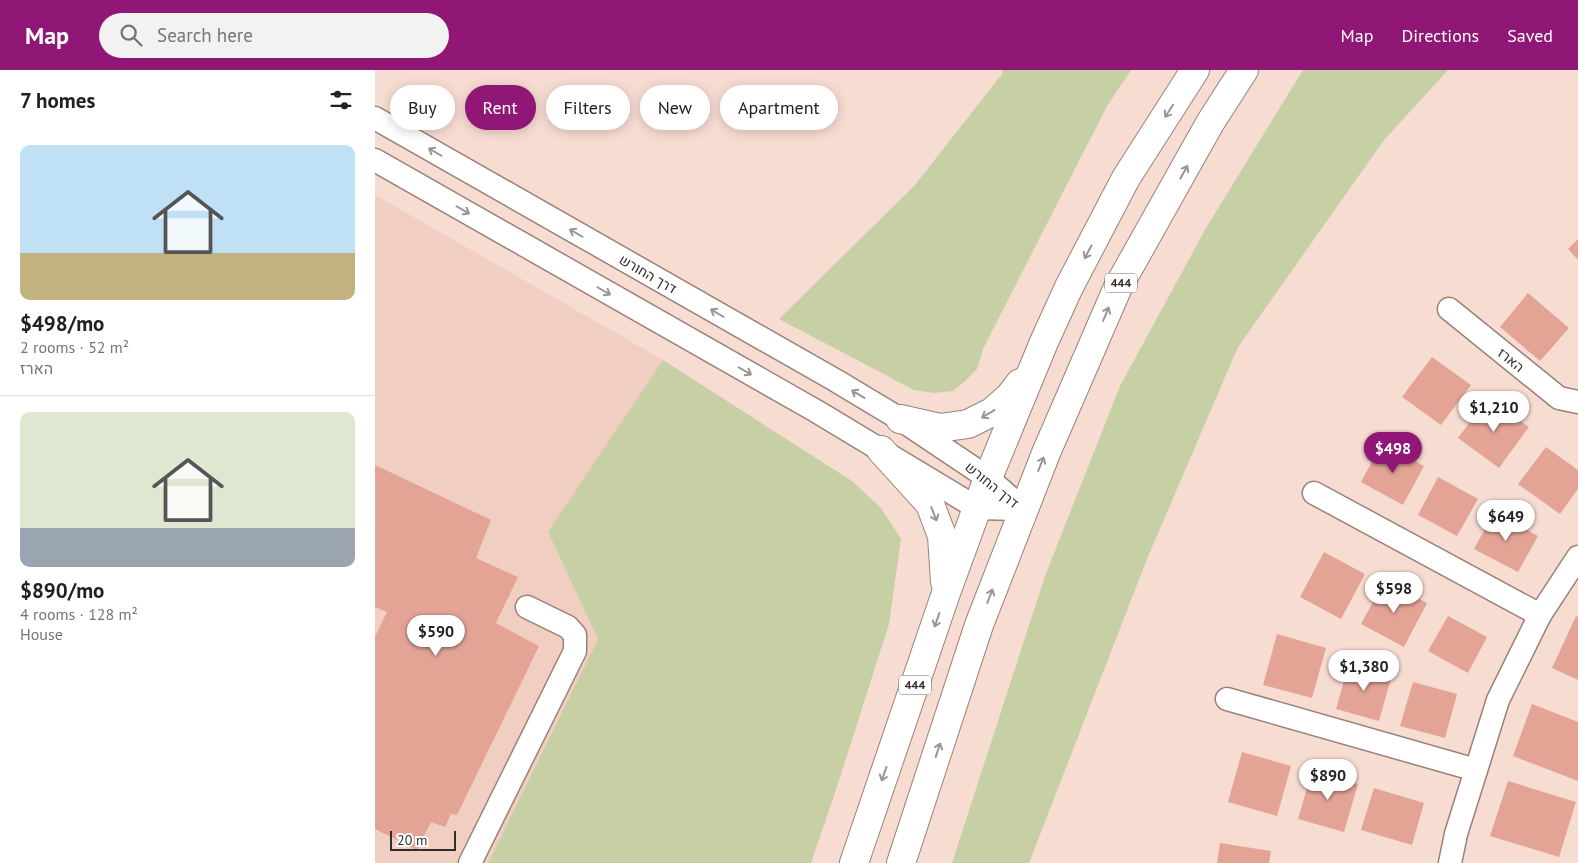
<!DOCTYPE html>
<meta charset="utf-8">
<style>
:root{--surface:#fff;--page:#f2f2f2;--text:#202124;--muted:#757577;--line:#e0e0e0;--accent:#901775}
body{margin:0;font-family:"PT Sans",Heebo,sans-serif;background:var(--page);color:var(--text);height:100vh;display:flex;flex-direction:column;font-size:19px;white-space:nowrap}
*{box-sizing:border-box;margin:0}
p{font-size:16px;color:var(--muted)}
.icon{flex:none;width:28px;height:28px;fill:none;stroke:currentColor;stroke-width:2;stroke-linecap:round;stroke-linejoin:round}
.map{position:relative;flex:1;overflow:hidden}
.details{display:flex;flex-direction:column;background:var(--surface);width:375px}
.details>*{flex:none}
.banner{position:absolute;left:15px;top:15px;width:475px;height:45px;display:flex;gap:10px}
.scale{position:absolute;left:15px;bottom:12px;width:66px;box-sizing:border-box;padding-left:5px;border:2px solid #352b27;border-top:0;font-size:14px;line-height:18px;white-space:nowrap;color:#352b27;-webkit-text-stroke:4px #fff;paint-order:stroke}
.price{position:absolute;translate:-50% -42px;padding:0 11px;border-radius:18px;background:#fff;color:#222;font-size:16px;line-height:32px;filter:drop-shadow(0 1px 2px #0008)}
.price::after{content:'';position:absolute;left:50%;top:30px;width:15px;height:11px;margin-left:-8px;background:inherit;clip-path:polygon(0 0,100% 0,50% 100%)}
.price.on{background:var(--accent);color:#fff}
ul{padding:0;list-style:none}
li{display:grid;align-content:center;gap:10px;height:265px;padding:0 20px}
li+li{border-top:1px solid var(--line)}
li span{display:grid;place-items:center;height:155px;border-radius:10px;color:#555}
li>.icon{margin-inline-start:auto}
span .icon{width:90px;height:90px;fill:#fffc;stroke-width:1}
li b{font-size:21px}
h2{display:flex;justify-content:space-between;align-items:center;height:60px;padding:0 20px;font-size:21px}
.chip{padding:0 18px;border-radius:22px;background:var(--surface);box-shadow:0 2px 12px #0003;font-size:18px;line-height:45px}
.chip.on{background:var(--accent);color:#fff}
header{display:flex;align-items:center;gap:30px;box-sizing:border-box;height:70px;padding:0 25px;background:var(--accent);color:#fff}
header strong{font-size:24px}
nav{display:flex;gap:28px;margin-inline-start:auto;font-size:18px}
.search{width:350px;height:45px;background:var(--page);display:flex;align-items:center;gap:12px;box-sizing:border-box;padding:0 18px;border-radius:28px;color:var(--muted);font-size:19px}
main{display:flex;flex:1;min-height:0}
.map>svg:first-child{display:block}
.built{fill:#f0cec1}
.green{fill:#c6d0a4}
.building{fill:#e3a496}
.lines{fill:none;stroke-linecap:round;stroke-linejoin:round}
.minor-casing{stroke:#9a8279;stroke-width:25}
.major-casing{stroke:#9a8279;stroke-width:30}
.minor{stroke:#fff;stroke-width:22}
.major{stroke:#fff;stroke-width:28}
.oneway{stroke:#9a9593}
.labels{text-anchor:middle;stroke-width:4;stroke-linejoin:round;paint-order:stroke}
.shield{fill:#fff;stroke:#726b68;stroke-width:1}
.shield-label{font-size:12px;font-weight:bold;fill:#352b27}
.street-label{font-size:14px;fill:#352b27;stroke:#fff}
</style>
<header>
<strong>Map</strong>
<div class="search"><svg class="icon" aria-label="search" viewBox="0 0 24 24"><circle cx="10" cy="10" r="6"/><path d="M15 15l6 6"/></svg>Search here</div>
<nav><a>Map</a><a>Directions</a><a>Saved</a></nav>
</header>
<main>
<section class="details">
<h2>7 homes<svg class="icon" aria-label="filters" viewBox="0 0 24 24"><path d="M4 7h16M4 17h16"/><circle cx="9" cy="7" r="2"/><circle cx="15" cy="17" r="2"/></svg></h2>
<ul>
<li><span style="background:linear-gradient(#bfe0f5 70%,#c2b280 0)"><svg class="icon" aria-label="home" viewBox="0 0 24 24"><path d="M3 11l9-7 9 7M6 9v11h12V9"/></svg></span><div><b>$498/mo</b><p>2 rooms · 52 m²</p><p>הארז</p></div></li>
<li><span style="background:linear-gradient(#dfe7d0 75%,#9aa5b1 0)"><svg class="icon" aria-label="home" viewBox="0 0 24 24"><path d="M3 11l9-7 9 7M6 9v11h12V9"/></svg></span><div><b>$890/mo</b><p>4 rooms · 128 m²</p><p>House</p></div></li>
</ul>
</section>
<div class="map">
<svg width="1203" height="793" viewBox="0 0 1203 793">
<rect width="100%" height="100%" fill="#f7dcd2"/>
<path class="built" d="M0 125 288 290 173 462 223 569 113 793H0Z"/>
<g class="green">
<path d="M628 0H756L732 36 608 279 602 299 589 312 578 321 559 323 539 320 404 249 540 115 627 4Z"/>
<path d="M928 0H1073L1009 70 863 277 772 489 654 793H577L670 506 745 316 831 158Z"/>
<path d="M288 290 477 411 506 438 526 469 514 554 460 723 436 793H113L223 569 173 462Z"/>
</g>
<g class="building">
<path d="M1203 169V190L1193 179Z"/>
<path d="M1153 223 1194 258 1165 291 1125 257Z"/>
<path d="M1057 287 1096 315 1066 355 1027 327Z"/>
<path d="M1113 328 1154 357 1124 398 1083 368Z"/>
<path d="M1007 373 1049 396 1028 435 986 412Z"/>
<path d="M1171 377 1203 400V419L1185 444 1143 414Z"/>
<path d="M0 395 116 450 101 488 143 507 121 553 164 576 82 745 76 744 70 757 56 752 42 780 0 759V567L12 542 0 537Z"/>
<path d="M1063 407 1103 429 1082 466 1043 445Z"/>
<path d="M1119 442 1163 466 1143 502 1099 479Z"/>
<path d="M949 482 990 504 966 549 925 527Z"/>
<path d="M1010 510 1052 533 1029 577 986 554Z"/>
<path d="M1073 546 1112 567 1093 603 1053 581Z"/>
<path d="M1201 546 1203 547V610L1177 598Z"/>
<path d="M902 564 951 578 937 628 888 615Z"/>
<path d="M974 593 1017 605 1004 651 961 639Z"/>
<path d="M1038 612 1082 624 1070 668 1025 656Z"/>
<path d="M1157 634 1203 652V711L1138 686Z"/>
<path d="M867 682 916 696 902 746 853 732Z"/>
<path d="M937 701 983 714 969 762 923 749Z"/>
<path d="M1133 711 1201 732 1184 787 1115 766Z"/>
<path d="M999 718 1049 733 1037 775 986 760Z"/>
<path d="M845 773 896 781 894 793H842Z"/>
</g>
<g class="lines">
<g class="minor-casing">
<g id="minor">
<path d="M0 48 460 310 525 349 613 408 648 439"/>
<path d="M0 90 441 341 602 438 648 439"/>
<path d="M1074 239 1184 328 1203 332"/>
<path d="M939 423 1165 545"/>
<path d="M852 629 1101 700"/>
<path d="M95 793 200 581V565L193 557 152 537"/>
<path d="M1075 793 1081 764 1123 630 1165 545 1203 487"/>
</g>
</g>
<g class="major-casing">
<g id="major">
<path d="M525 349 565 358 593 354 617 342 635 326 645 313"/>
<path d="M506 380 555 434 567 466 570 512"/>
<path d="M479 793 571 523 613 408 669 272 694 217 751 108 820 0"/>
<path d="M526 793 604 555 671 383 743 217 835 53 869 0"/>
</g>
</g>
<use href="#minor" class="minor"/>
<use href="#major" class="major"/>
</g>
<defs><path id="oneway-shaft" d="M-6 0H5M1.5-3L5.5 0L1.5 3" fill="none" stroke-width="1.6" stroke-linecap="round" stroke-linejoin="round" transform="scale(1.25)"/></defs>
<g class="oneway">
<use href="#oneway-shaft" transform="translate(794 41) rotate(123)"/>
<use href="#oneway-shaft" transform="translate(60 82) rotate(-150)"/>
<use href="#oneway-shaft" transform="translate(809 102) rotate(-61)"/>
<use href="#oneway-shaft" transform="translate(88 140) rotate(30)"/>
<use href="#oneway-shaft" transform="translate(201 163) rotate(-150)"/>
<use href="#oneway-shaft" transform="translate(713 182) rotate(118)"/>
<use href="#oneway-shaft" transform="translate(229 221) rotate(30)"/>
<use href="#oneway-shaft" transform="translate(342 243) rotate(-150)"/>
<use href="#oneway-shaft" transform="translate(731 244) rotate(-67)"/>
<use href="#oneway-shaft" transform="translate(370 301) rotate(30)"/>
<use href="#oneway-shaft" transform="translate(483 324) rotate(-149)"/>
<use href="#oneway-shaft" transform="translate(613 344) rotate(149)"/>
<use href="#oneway-shaft" transform="translate(666 394) rotate(-68)"/>
<use href="#oneway-shaft" transform="translate(559 444) rotate(69)"/>
<use href="#oneway-shaft" transform="translate(615 526) rotate(-69)"/>
<use href="#oneway-shaft" transform="translate(562 550) rotate(109)"/>
<use href="#oneway-shaft" transform="translate(563 680) rotate(-72)"/>
<use href="#oneway-shaft" transform="translate(509 704) rotate(109)"/>
</g>
<g class="labels">
<g class="shield">
<rect x="730" y="203.5" width="32" height="19" rx="4"/>
<rect x="524" y="605.5" width="32" height="19" rx="4"/>
</g>
<g class="shield-label">
<text x="746" y="217">444</text>
<text x="540" y="619">444</text>
</g>
<g class="street-label">
<text transform="translate(273 204) rotate(30)" y="5">דרך החורש</text>
<text transform="translate(1136 290) rotate(39)" y="5">הארז</text>
<text transform="translate(617 415) rotate(39)" y="5">דרך החורש</text>
</g>
</g>
</svg>
<div class="scale">20 m</div>
<b class="price" style="left:1119px;top:363px">$1,210</b>
<b class="price on" style="left:1018px;top:404px">$498</b>
<b class="price" style="left:1131px;top:472px">$649</b>
<b class="price" style="left:1019px;top:544px">$598</b>
<b class="price" style="left:61px;top:587px">$590</b>
<b class="price" style="left:989px;top:622px">$1,380</b>
<b class="price" style="left:953px;top:731px">$890</b>
<div class="banner">
<a class="chip">Buy</a>
<a class="chip on">Rent</a>
<a class="chip">Filters</a>
<a class="chip">New</a>
<a class="chip">Apartment</a>
</div>
</div>
</main>
